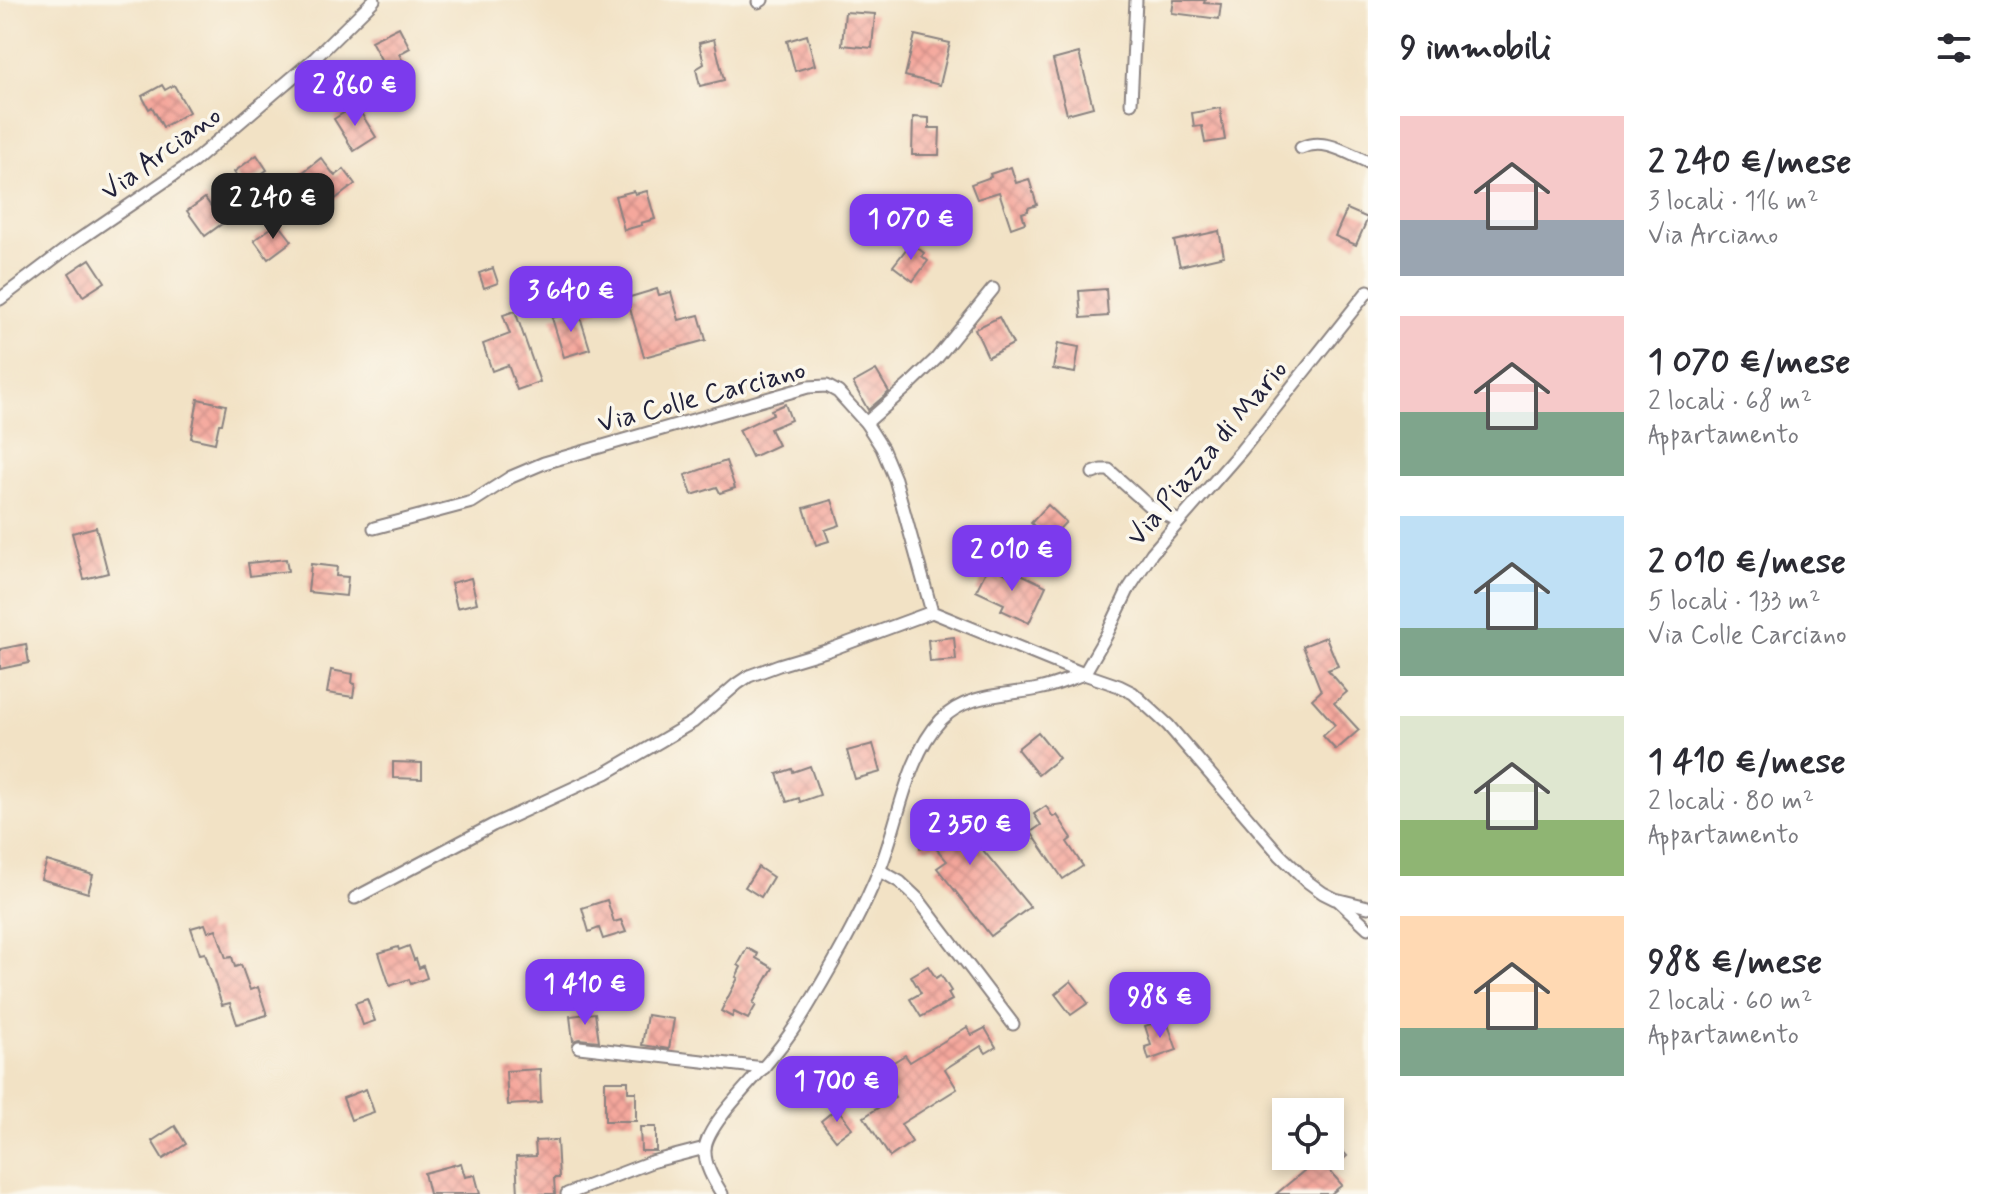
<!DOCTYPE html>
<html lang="it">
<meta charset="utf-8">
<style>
:root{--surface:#fff;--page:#f2f2f3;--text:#2b2b33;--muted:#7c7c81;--accent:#7c3aed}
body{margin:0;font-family:Mynerve,sans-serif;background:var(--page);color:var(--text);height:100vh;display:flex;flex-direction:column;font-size:30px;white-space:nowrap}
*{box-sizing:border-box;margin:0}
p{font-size:26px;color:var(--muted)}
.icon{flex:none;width:44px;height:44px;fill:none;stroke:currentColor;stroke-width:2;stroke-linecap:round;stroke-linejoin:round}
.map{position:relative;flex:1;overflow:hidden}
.side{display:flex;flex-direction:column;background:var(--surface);width:640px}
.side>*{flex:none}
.controls{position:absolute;left:1272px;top:1098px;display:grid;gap:16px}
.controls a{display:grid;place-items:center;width:72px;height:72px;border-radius:0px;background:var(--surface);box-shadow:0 4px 12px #0003;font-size:40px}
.price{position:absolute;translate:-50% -68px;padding:0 18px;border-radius:16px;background:var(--accent);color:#fff;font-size:26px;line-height:52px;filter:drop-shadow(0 2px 4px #0008)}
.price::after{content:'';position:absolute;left:50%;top:48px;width:24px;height:18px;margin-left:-12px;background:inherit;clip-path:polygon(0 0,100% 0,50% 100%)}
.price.current{background:#222;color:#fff}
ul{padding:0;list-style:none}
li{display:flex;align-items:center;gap:24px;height:200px;padding:0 32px}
li span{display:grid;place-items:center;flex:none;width:224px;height:160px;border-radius:0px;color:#555}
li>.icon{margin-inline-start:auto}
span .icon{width:96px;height:96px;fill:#fffc;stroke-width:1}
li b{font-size:34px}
h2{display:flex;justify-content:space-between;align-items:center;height:96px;padding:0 32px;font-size:34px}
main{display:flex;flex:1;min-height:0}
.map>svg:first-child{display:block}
.building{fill:url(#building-cross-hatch)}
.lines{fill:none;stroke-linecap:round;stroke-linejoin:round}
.street-casing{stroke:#8a8280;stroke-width:15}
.street{stroke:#fff;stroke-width:11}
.labels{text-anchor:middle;stroke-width:7;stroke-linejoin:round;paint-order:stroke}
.street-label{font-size:28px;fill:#22223b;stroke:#fbf7ec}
</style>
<main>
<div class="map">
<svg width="1368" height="1194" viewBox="0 0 1368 1194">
<defs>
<pattern id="building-cross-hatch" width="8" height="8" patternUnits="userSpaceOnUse" patternTransform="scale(2)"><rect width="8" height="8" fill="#f5a79c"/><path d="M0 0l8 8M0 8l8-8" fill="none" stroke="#d28f87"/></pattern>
</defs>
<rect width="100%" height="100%" fill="#fbf7ec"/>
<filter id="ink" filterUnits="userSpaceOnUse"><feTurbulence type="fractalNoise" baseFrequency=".0125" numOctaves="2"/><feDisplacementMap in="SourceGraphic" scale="16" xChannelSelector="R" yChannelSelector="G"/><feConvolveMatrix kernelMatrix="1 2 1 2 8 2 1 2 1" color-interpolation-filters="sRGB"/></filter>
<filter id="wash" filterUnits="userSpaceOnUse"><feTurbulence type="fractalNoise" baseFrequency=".006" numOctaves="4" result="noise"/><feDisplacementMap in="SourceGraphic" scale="32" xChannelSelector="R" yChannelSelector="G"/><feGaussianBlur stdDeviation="1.8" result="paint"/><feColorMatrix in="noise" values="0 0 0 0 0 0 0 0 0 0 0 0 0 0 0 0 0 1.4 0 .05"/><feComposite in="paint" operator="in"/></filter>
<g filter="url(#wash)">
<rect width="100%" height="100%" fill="#f2e2c5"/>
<g id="blocks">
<g class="building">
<path d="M1174 0H1205L1204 3 1221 4 1219 19 1172 13Z"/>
<path d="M845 12 875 14 872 48 842 45Z"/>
<path d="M399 27 410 48 399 54 414 82 389 95 381 81 390 76 371 41Z"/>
<path d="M807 35 815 65 795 71 787 41Z"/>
<path d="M915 35 950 43 940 85 905 76Z"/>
<path d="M714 39 724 80 700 86 696 69 704 64 699 43Z"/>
<path d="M1079 53 1093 107 1067 114 1053 60Z"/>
<path d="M162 85 165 90 174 85 189 112 163 127 152 107 149 109 142 96Z"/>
<path d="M356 105 376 137 354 151 334 119Z"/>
<path d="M1220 108 1225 140 1205 143 1202 126 1194 127 1192 113Z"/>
<path d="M913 117 929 118V128H940L939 155H912Z"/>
<path d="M257 155 267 170 244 186 234 172Z"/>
<path d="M321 158 335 176 344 169 355 184 326 206 302 173Z"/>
<path d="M1011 167 1016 183 1029 179 1037 205 1028 208V211L1022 213 1025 223 1011 228 999 192 977 199 971 184 991 177 990 174Z"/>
<path d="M634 191 635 194 647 191 655 219 641 223 642 225 624 230 615 196Z"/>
<path d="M205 198 223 223 205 236 187 211Z"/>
<path d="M1347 209 1368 218 1356 245 1335 236Z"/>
<path d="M278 223 292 241 268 259 254 240Z"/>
<path d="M1219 231 1224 256 1180 266 1174 241Z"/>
<path d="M911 243 924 253 922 256 928 261 913 281 893 266Z"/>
<path d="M90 259 105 282 83 296 69 273Z"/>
<path d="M493 268 498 283 484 288 479 273Z"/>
<path d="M604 273 614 305 586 315 575 283Z"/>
<path d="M657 289 659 295 671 292 679 320 699 315 706 340 644 357 627 298Z"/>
<path d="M1106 289 1108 316 1081 318 1079 291Z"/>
<path d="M578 310 590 349 564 357 552 318Z"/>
<path d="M515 311 540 382 517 390 508 365 492 371 483 344 510 334 503 315Z"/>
<path d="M999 317 1013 344 988 357 975 329Z"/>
<path d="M1058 343 1079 347 1075 373 1053 369Z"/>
<path d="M876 370 889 392 868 410 853 383Z"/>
<path d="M198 399 226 405 222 424H219L215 443 191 438Z"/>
<path d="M785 404 791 420 770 429 778 445 752 457 739 430 773 414 771 410Z"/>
<path d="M726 461 735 488 720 493 717 487 692 495 685 475Z"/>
<path d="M832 500 840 525 825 530 829 541 816 545 804 508Z"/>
<path d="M1048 505 1066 522 1049 540 1031 523Z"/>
<path d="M96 527 108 573 84 579 72 533Z"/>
<path d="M286 559 288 571 250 576 248 563Z"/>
<path d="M311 564 337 567 336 576 348 577 346 596 308 592Z"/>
<path d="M989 565 1016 579 1019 573 1046 586 1029 623 1001 610 1004 604 976 591Z"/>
<path d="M471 578 477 603 457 608 451 583Z"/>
<path d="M954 637 956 660 930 662 928 640Z"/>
<path d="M1326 637 1338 666 1328 670 1347 692 1334 703 1359 730 1336 750 1323 736 1335 725 1312 699 1321 691 1303 646Z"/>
<path d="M26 644 29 663 0 669V649Z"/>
<path d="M331 670 353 674 352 683 355 684 353 697 327 693Z"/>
<path d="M1038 732 1059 758 1038 775 1017 749Z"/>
<path d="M873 744 881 772 855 779 847 751Z"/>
<path d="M393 762 422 763V779L393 778Z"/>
<path d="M810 766 820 795 800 802 799 798 787 802 777 774 792 769 793 772Z"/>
<path d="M919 806H967V831L1030 907 991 936 937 868 947 861 935 847 920 848Z"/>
<path d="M1046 806 1053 817 1057 815 1072 838 1067 842 1083 866 1063 879 1031 832 1041 825 1034 814Z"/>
<path d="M47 861 93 875 88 893 41 879Z"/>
<path d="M758 867 773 877 761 897 745 887Z"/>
<path d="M607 900 614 922 621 920 626 932 603 939 599 928 589 932 582 908Z"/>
<path d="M205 924 208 932 216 929 226 958 232 957 235 967 241 965 250 990 258 987 267 1015 237 1024 230 1003 222 1005 205 953 200 954 191 928Z"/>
<path d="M409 946 414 960 416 959 419 968 423 966 427 978 411 984 409 979 390 986 379 953 398 947 399 950Z"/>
<path d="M747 948 758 954 756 958 773 968 753 1003 756 1005 748 1019 734 1012 732 1017 721 1011 738 978 736 977 741 967 738 965Z"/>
<path d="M928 966 936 978 941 975 951 991 948 993 952 1000 921 1017 910 999 921 993 911 976Z"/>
<path d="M1071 981 1088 1003 1071 1015 1055 994Z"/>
<path d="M367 999 375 1021 363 1025 355 1003Z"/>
<path d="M595 1013 599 1041 579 1039 573 1041 570 1016Z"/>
<path d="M647 1015 674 1019 669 1049 642 1045Z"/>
<path d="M1166 1019 1177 1050 1149 1060 1145 1047 1151 1045 1145 1026Z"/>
<path d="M967 1027 972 1035 985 1028 996 1047 986 1053 981 1046 945 1069 957 1089 901 1124 912 1142 890 1157 864 1117 895 1097 879 1071 905 1055 910 1062Z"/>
<path d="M540 1069 541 1103 508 1105 506 1071Z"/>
<circle cx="807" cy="1081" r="11"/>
<path d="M605 1081H628V1092H636V1121H605Z"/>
<path d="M366 1089 374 1112 351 1120 343 1098Z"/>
<path d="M837 1108 852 1128 836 1140 821 1121Z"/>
<path d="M175 1126 186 1144 163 1159 152 1141Z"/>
<path d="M640 1127H656V1151H641Z"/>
<path d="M1330 1137 1347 1156 1330 1171 1342 1185 1331 1194H1276L1322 1156H1330Z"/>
<path d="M557 1140 559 1178H554L555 1194H518L516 1157 536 1156 535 1141Z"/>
<path d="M461 1163 465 1177 475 1175 480 1194H429L424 1173Z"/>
</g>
</g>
</g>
<g filter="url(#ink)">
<use href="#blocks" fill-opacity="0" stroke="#8a8280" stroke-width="2"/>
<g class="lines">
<g class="street-casing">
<g id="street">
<path d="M758 2 762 0"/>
<path d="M1131 103 1136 0"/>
<path d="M1301 148C1324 137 1347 153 1368 162"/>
<path d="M0 299 74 243 193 162 314 59 374 0"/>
<path d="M866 423 908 386 936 359 993 289"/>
<path d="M1093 473 1101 470H1109L1149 506 1179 521"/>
<path d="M374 528 472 502 511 477 544 463 808 387 827 386 838 392 866 423 882 448 895 479 932 612 1084 674 1119 686 1133 693 1168 725 1280 855 1308 882 1323 893 1335 899 1368 907"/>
<path d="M879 870 900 882 918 899 1013 1024"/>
<path d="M355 898 493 825 606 773 693 722 737 684 749 676 779 665 829 650 932 612"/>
<path d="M1339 901 1368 928"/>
<path d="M579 1047 764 1068"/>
<path d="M567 1194 651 1162 705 1148"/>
<path d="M722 1194C714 1181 704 1165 705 1149 707 1124 756 1078 773 1056 787 1039 800 1020 811 1001 837 958 862 913 881 866 899 820 907 756 941 720 967 693 1005 696 1038 689 1054 686 1069 679 1084 674L1106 636 1128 590 1152 553 1241 451 1368 291"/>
</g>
</g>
<use href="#street" class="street"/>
</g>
</g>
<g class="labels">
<g class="street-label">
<text transform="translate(160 152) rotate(-36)" y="10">Via Arciano</text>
<text transform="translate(701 395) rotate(-15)" y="10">Via Colle Carciano</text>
<text transform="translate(1206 452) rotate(-50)" y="10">Via Piazza di Mario</text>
</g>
</g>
</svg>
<div class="controls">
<a><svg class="icon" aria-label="locate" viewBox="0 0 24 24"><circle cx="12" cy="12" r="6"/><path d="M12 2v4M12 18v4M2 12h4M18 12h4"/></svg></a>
</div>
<b class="price" style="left:355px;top:128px">2 860 €</b>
<b class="price current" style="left:273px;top:241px">2 240 €</b>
<b class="price" style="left:911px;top:262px">1 070 €</b>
<b class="price" style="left:571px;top:334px">3 640 €</b>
<b class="price" style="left:1012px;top:593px">2 010 €</b>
<b class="price" style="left:970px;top:867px">2 350 €</b>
<b class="price" style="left:585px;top:1027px">1 410 €</b>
<b class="price" style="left:1160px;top:1040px">988 €</b>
<b class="price" style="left:837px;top:1124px">1 700 €</b>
</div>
<section class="side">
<h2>9 immobili<svg class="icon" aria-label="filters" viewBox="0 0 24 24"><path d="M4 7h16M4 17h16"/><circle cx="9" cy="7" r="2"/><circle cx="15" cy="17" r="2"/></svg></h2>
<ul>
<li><span style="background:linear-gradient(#f6c9c9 65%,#9aa5b1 0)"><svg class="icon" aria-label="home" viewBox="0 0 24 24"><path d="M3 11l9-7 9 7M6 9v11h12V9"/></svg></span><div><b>2 240 €/mese</b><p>3 locali · 116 m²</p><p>Via Arciano</p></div></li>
<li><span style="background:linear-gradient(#f6c9c9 60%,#7fa58c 0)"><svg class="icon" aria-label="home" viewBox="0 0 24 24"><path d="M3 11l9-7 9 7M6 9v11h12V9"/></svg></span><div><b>1 070 €/mese</b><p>2 locali · 68 m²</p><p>Appartamento</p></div></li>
<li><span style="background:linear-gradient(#bfe0f5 70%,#7fa58c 0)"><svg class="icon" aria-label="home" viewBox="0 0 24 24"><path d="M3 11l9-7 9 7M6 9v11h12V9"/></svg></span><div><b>2 010 €/mese</b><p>5 locali · 133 m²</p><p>Via Colle Carciano</p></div></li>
<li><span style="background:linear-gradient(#dfe7d0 65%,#8fb573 0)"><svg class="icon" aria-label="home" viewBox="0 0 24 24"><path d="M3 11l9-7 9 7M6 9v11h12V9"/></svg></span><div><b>1 410 €/mese</b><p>2 locali · 80 m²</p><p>Appartamento</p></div></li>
<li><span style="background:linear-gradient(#ffd9b3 70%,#7fa58c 0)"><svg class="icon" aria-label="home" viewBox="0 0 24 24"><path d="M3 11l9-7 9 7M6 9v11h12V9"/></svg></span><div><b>988 €/mese</b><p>2 locali · 60 m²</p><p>Appartamento</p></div></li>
</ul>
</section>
</main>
